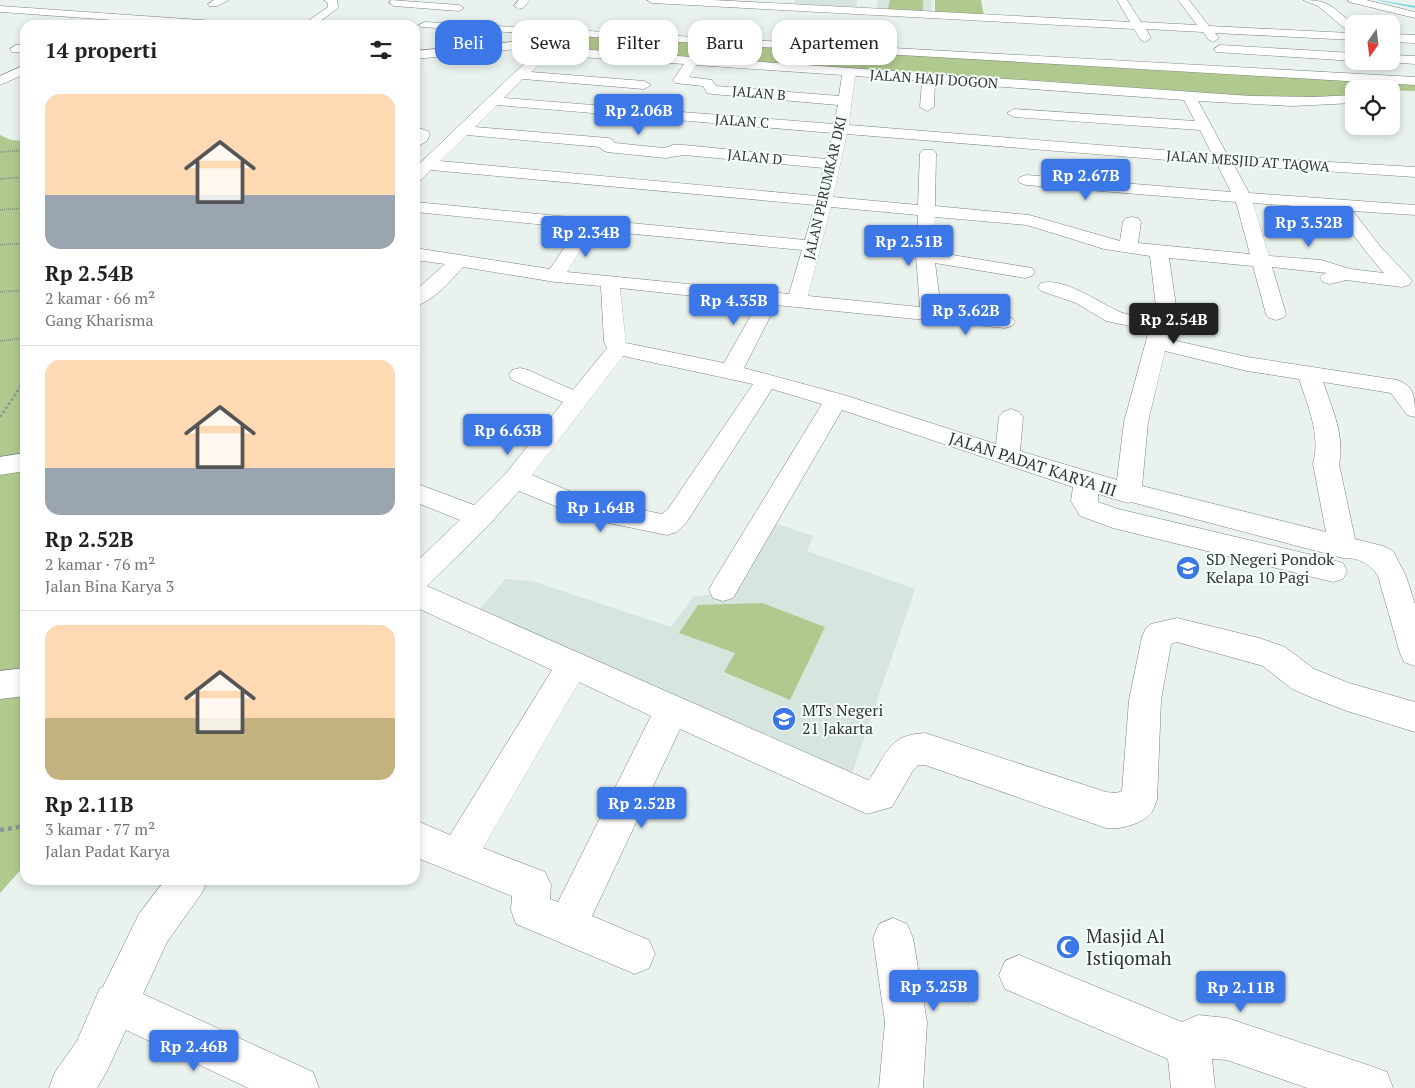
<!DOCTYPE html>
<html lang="id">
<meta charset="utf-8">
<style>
:root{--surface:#fff;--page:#f6f6f6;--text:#222;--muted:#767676;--line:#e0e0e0;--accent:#3b77e6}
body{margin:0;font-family:"PT Serif",serif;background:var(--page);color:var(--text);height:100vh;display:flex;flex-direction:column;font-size:19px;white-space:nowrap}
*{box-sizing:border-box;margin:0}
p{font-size:16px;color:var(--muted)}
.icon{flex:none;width:28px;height:28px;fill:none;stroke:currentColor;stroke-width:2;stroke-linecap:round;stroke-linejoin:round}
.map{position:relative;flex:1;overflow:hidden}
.sheet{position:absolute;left:20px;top:20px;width:400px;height:865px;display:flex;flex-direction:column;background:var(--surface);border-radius:15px;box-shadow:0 2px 8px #0003}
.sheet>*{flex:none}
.hud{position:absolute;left:435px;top:20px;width:475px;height:45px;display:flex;gap:10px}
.needle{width:32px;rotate:194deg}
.fabs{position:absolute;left:1345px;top:15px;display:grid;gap:10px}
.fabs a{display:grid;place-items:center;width:55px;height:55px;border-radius:10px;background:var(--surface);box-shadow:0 2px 8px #0003;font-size:25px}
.price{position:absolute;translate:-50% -42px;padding:0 11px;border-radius:5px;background:var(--accent);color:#fff;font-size:16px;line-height:32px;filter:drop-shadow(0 1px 2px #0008)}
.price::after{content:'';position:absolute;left:50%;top:30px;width:15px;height:11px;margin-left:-8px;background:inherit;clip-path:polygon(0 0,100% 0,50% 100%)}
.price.on{background:#222;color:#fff}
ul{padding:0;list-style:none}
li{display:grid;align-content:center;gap:10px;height:265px;padding:0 25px}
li+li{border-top:1px solid var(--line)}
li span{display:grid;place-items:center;height:155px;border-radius:15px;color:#555}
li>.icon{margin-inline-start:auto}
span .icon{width:90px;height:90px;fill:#fffc;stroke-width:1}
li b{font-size:21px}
h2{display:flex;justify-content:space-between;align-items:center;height:60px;padding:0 25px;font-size:21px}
.tag{padding:0 18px;border-radius:15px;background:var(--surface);box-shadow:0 2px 8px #0003;font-size:18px;line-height:45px}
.tag.on{background:var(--accent);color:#fff}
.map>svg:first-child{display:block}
.built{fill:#d6e5de}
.green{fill:#b0c98f}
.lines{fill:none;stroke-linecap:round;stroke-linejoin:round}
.stream{fill:#7bd6df;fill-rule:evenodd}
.minor-casing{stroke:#7b837f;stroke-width:1}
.path-far2{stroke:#8e9491;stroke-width:2;stroke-dasharray:1 1;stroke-linecap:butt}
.path-far1{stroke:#8e9491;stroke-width:2.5;stroke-dasharray:2.5 2.5;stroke-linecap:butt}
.path{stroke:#8e9491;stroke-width:4.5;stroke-dasharray:4 4;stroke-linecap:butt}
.minor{fill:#fff;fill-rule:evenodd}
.labels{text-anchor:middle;stroke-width:4;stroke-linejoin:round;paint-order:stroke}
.far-street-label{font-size:14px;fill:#303331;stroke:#f6fffb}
.street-label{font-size:16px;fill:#303331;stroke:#f6fffb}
.poi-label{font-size:16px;fill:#303331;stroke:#f6fffb;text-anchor:start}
.near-poi-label{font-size:19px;fill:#303331;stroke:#f6fffb;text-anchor:start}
</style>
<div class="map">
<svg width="1415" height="1088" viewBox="0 0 1415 1088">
<rect width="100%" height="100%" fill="#e9f2ed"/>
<g class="built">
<path d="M795 0H857V9L793 6Z"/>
<path d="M878 0H932L931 14 876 11Z"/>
<path d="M768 521 813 536 807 551 915 589 847 788 473 617 505 579 532 581 671 627 694 596 733 594Z"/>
</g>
<g class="green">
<path d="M890 0H923V11L888 9Z"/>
<path d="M935 0H981L984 16 935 13Z"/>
<path d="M547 34 1415 84V91L1354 89V95L1296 99 1180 93 538 46Z"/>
<path d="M0 135 11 140 25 141V865L0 893Z"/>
<path d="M762 603 825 627 790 700 724 672 735 653 679 633 698 605Z"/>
</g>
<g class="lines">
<path class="stream" d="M1378 0 1415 6V8L1380 1Z"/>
<g class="minor-casing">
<g id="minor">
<path d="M214 0H229L217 6H209L208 4Z"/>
<path d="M324 0H337L338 8 315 25H302L328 7V3Z"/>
<path d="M391 0 459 5 464 8 459 11 394 6 389 3Z"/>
<path d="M519 0H530L523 8 519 9 514 6Z"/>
<path d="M647 0H713L1130 22 1117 0H1127L1141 22 1197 25 1178 0H1189L1209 26 1350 33 1318 6 1303 0C1331 0 1333 8 1354 25V40L1215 33 1219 38 1213 42 1209 40 1203 32 1146 29 1151 38 1145 42 1141 40 1134 29 652 3Z"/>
<path d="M1348 0H1366L1415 12V18L1349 2Z"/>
<path d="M0 6 229 22 235 25H181L2 12H0Z"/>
<path d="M425 22 1415 77V85L421 27 419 25Z"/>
<path d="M1391 34 1415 35V43L1391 42Z"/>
<path d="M513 42 519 46 517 49 415 59V51Z"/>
<path d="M16 45H25V53L12 52 10 49Z"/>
<path d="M1220 45 1354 53V61L1216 52 1214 49Z"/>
<path d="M548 47 1251 96 1313 97 1354 95V103L1292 106 1198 101 1228 156 1415 167V177L1234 165 1249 193 1415 205V215L1353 211 1379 245 1409 277 1412 281 1409 285 1402 287 1346 280 1330 284 1323 282 1320 278 1323 274 1327 273 1272 267 1286 314 1283 318 1276 320 1269 318 1266 314 1253 266 1169 258 1176 306 1168 339 1247 357 1397 380C1415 386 1415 398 1415 417L1407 415 1391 393 1323 382C1332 408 1345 436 1339 464L1355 539 1383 546 1393 551 1406 576 1415 604V666L1404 662 1400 653 1378 576C1371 564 1357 557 1343 558L1131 502 1128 503 1098 494V502L1118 509 1333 560 1343 563 1347 571 1343 579 1333 582 1113 528 1080 516 1071 501 1073 487 842 410 733 598 723 601 713 598 709 590 713 582 822 404 772 389 686 523 677 532 667 535 584 518 519 491 489 525 427 586 868 780C872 777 874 772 877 767 891 744 896 735 925 733L1106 792 1116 793 1122 791 1129 700 1142 637 1146 628 1151 624 1177 618 1259 638 1285 647 1314 669 1349 683 1415 702V732L1347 711 1313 698 1292 689 1263 666 1177 642 1171 644 1161 700 1157 800C1155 804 1154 808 1152 812 1143 824 1120 830 1106 828L925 765H918L912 772 892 807 867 814 680 729 592 916 649 940 655 954 649 968 635 974 516 924 511 910 512 896 415 857V820L450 835 552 670 415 607V563L460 520 415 502V483L474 505 507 472 563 402 512 380 509 375 512 370 520 368 528 370 573 390 607 348 604 342 601 286 555 282 463 267C450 281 434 301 415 306V291L445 264 415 260V248L550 269 577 228 415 212V202L805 240 815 205 431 170 421 180 415 182V168L515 72 544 48ZM551 55 684 64 673 80 675 83 703 86 707 93 712 94 838 105 834 124 504 98 523 79 644 89 651 85 644 81 531 72ZM696 65 842 75 839 96 716 86 712 80 689 77ZM855 76 922 81 920 107 927 111 934 107 935 82 1184 100 1195 121 1014 109 1007 113 1014 117 1200 130 1212 154 849 125ZM497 105 833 133 826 159 684 145H673L664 148 615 143 613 140 608 138 475 127ZM847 134 1217 164 1231 192 1026 175 1020 177 1018 180 1020 183 1026 185 1236 202 1250 254 1138 243 1141 222 1138 218 1132 217 1126 218 1123 222 1120 241 1029 215 935 206 936 153 933 150H923L920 153 918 205 833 197ZM467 135 600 147 602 150 607 152 665 158 684 155 824 168 817 196 440 161ZM1253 203 1334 209 1367 253 1384 273 1350 269 1321 260 1269 256ZM831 207 918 215 916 256 920 307 808 296ZM935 217 1027 225 1104 249 1150 256 1156 306 1153 318C1142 316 1128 316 1118 311 1098 302 1064 277 1041 283L1038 287 1041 291 1076 303 1106 321 1149 330 1124 422 1117 480 1020 451 1023 417 1019 412 1011 409 1003 412 999 417 996 444 844 395 744 368 776 305 1005 328 1012 326 1015 322 1012 318 1005 316 941 309 935 263 1025 278 1032 276 1035 272 1032 268 934 252ZM593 230 802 250 789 294 567 272ZM620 288 758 303 724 363 626 343ZM1165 351 1247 371 1299 379C1308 406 1321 435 1313 464L1326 532 1142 486 1148 422ZM623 356 753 384 668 509 662 514 588 499 532 475ZM579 682 651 716 558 902 550 899 551 885 545 872 483 848Z"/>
<path d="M1391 55 1415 56V64L1387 62 1391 61Z"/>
<path d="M25 65V74L0 85V76Z"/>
<path d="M415 127 428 131 430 134 427 141 415 148Z"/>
<path d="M25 453V471L0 475V457Z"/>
<path d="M25 668V696L0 699V671Z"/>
<path d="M165 880H208L202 893 167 942 143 994 313 1072 319 1088H248L126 1030 107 1071 97 1088H49L55 1072 77 1041 100 988 103 987 139 914Z"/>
<path d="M893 918 907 924 913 938 927 1022 923 1088H879L885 1022 873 938 879 924Z"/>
<path d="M1019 955 1182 1022 1198 1015 1227 1018 1371 1066 1387 1072 1393 1088H1307L1227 1060 1212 1059 1215 1088H1171L1168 1059 1005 989 999 975 1005 961Z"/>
</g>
</g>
<g class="path-far2">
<path d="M0 152 25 150"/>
<path d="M0 179 25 177"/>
<path d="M0 210 25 208"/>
<path d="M0 245 25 243"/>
<path d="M0 292 25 290"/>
<path d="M0 341 25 338"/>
</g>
<path class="path-far1" d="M0 417 25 380"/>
<path class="path" d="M0 830 25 826"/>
<use href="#minor" class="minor"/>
</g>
<defs>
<g id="school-disc" transform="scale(1.25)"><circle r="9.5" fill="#3b77e6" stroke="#f6fffb"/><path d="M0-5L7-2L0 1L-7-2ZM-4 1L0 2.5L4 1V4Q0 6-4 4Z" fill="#fff"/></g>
<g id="mosque-disc" transform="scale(1.25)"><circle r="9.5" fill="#3b77e6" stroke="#f6fffb"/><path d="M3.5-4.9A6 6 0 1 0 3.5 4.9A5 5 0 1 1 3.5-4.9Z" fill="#fff"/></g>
</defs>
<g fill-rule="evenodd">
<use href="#school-disc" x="1188" y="568"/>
<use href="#school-disc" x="784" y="719"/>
<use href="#mosque-disc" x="1068" y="947"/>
</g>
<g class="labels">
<g class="far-street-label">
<text transform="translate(934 79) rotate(4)" y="5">JALAN HAJI DOGON</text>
<text transform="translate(759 93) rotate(5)" y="5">JALAN B</text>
<text transform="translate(742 121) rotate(4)" y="5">JALAN C</text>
<text transform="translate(755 157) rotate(6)" y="5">JALAN D</text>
<text transform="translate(1248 161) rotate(4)" y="5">JALAN MESJID AT TAQWA</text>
<text transform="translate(825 188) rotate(-77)" y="5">JALAN PERUMKAR DKI</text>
</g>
<g class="street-label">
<text transform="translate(1033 464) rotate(18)" y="6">JALAN PADAT KARYA III</text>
</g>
<g class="poi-label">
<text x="1206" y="565">SD Negeri Pondok<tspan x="1206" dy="18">Kelapa 10 Pagi</tspan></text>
<text x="802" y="716">MTs Negeri<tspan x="802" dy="18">21 Jakarta</tspan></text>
</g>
<g class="near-poi-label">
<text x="1086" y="943">Masjid Al<tspan x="1086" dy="22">Istiqomah</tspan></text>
</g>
</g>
</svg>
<div class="fabs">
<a><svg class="needle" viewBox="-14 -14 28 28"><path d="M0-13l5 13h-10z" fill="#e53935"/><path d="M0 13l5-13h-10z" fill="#767676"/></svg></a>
<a><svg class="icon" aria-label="locate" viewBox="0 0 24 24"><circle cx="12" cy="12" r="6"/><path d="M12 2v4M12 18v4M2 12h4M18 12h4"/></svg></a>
</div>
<b class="price" style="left:639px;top:136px">Rp 2.06B</b>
<b class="price" style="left:1086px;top:201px">Rp 2.67B</b>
<b class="price" style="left:1309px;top:248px">Rp 3.52B</b>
<b class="price" style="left:586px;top:258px">Rp 2.34B</b>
<b class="price" style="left:909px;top:267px">Rp 2.51B</b>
<b class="price" style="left:734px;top:326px">Rp 4.35B</b>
<b class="price" style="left:966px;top:336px">Rp 3.62B</b>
<b class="price on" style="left:1174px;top:345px">Rp 2.54B</b>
<b class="price" style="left:508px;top:456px">Rp 6.63B</b>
<b class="price" style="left:601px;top:533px">Rp 1.64B</b>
<b class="price" style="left:642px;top:829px">Rp 2.52B</b>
<b class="price" style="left:934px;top:1012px">Rp 3.25B</b>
<b class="price" style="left:1241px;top:1013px">Rp 2.11B</b>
<b class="price" style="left:194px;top:1072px">Rp 2.46B</b>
<div class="hud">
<a class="tag on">Beli</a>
<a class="tag">Sewa</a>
<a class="tag">Filter</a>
<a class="tag">Baru</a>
<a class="tag">Apartemen</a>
</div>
<section class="sheet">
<h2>14 properti<svg class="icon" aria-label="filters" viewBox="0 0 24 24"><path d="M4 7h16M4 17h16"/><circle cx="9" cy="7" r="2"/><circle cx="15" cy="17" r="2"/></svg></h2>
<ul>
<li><span style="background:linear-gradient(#ffd9b3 65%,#9aa5b1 0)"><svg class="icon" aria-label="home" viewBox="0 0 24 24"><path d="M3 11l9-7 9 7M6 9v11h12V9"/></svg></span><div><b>Rp 2.54B</b><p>2 kamar · 66 m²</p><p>Gang Kharisma</p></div></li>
<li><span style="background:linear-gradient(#ffd9b3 70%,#9aa5b1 0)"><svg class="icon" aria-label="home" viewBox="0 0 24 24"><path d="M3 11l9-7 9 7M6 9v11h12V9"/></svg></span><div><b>Rp 2.52B</b><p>2 kamar · 76 m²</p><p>Jalan Bina Karya 3</p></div></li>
<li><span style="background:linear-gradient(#ffd9b3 60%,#c2b280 0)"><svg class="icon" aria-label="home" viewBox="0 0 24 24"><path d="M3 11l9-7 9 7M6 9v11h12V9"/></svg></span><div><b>Rp 2.11B</b><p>3 kamar · 77 m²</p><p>Jalan Padat Karya</p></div></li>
</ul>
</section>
</div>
